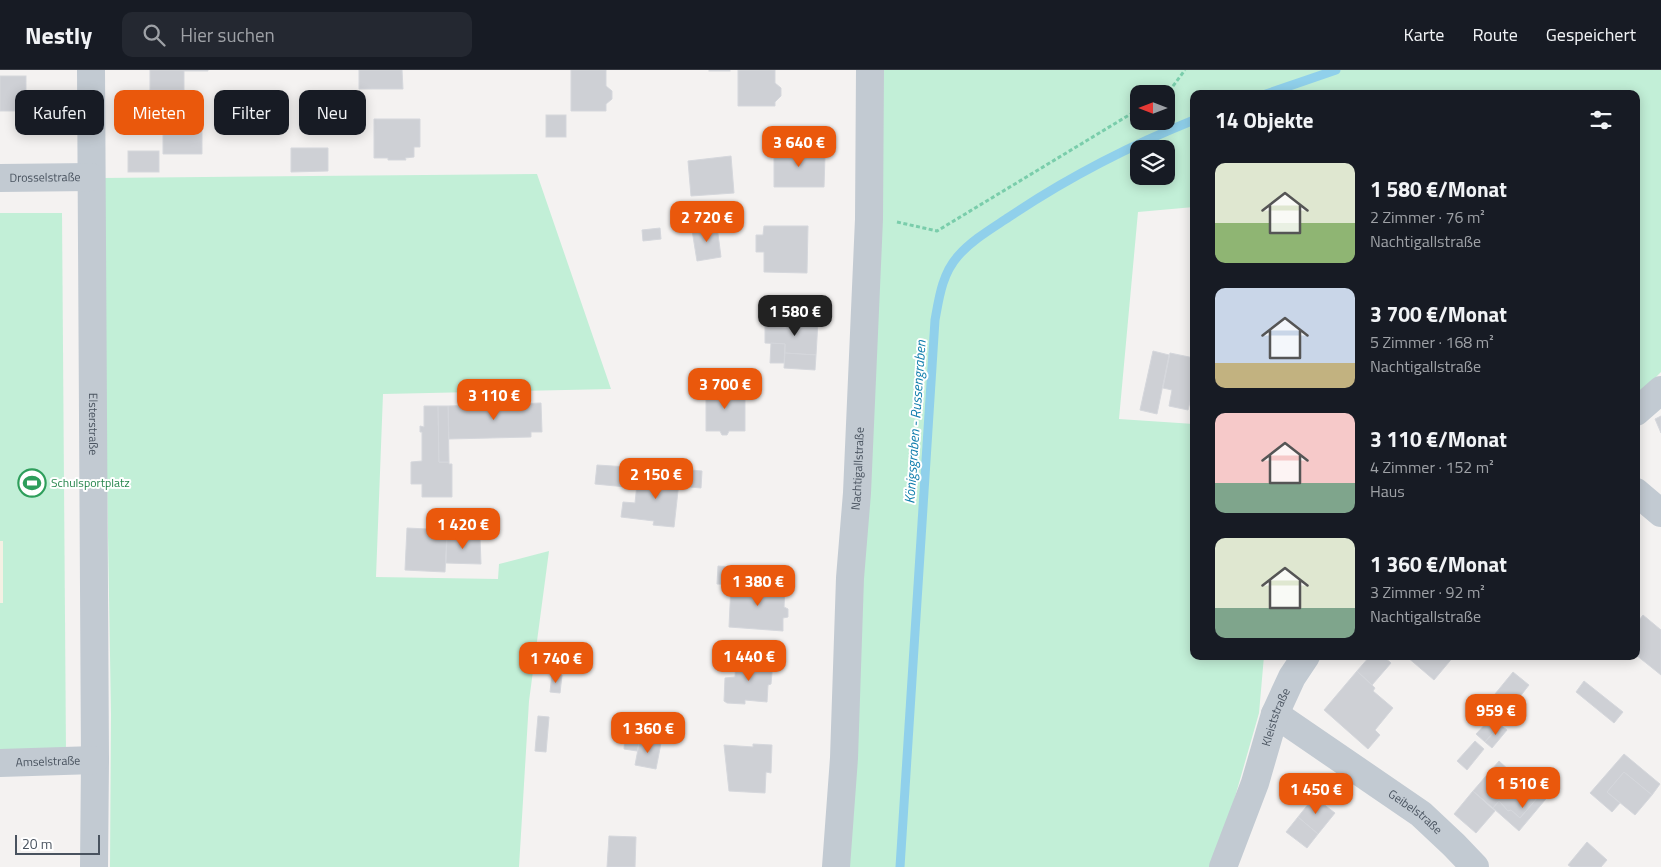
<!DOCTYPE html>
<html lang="de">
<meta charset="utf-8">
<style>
:root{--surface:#171b24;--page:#242831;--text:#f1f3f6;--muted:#9ea1a6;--line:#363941;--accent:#ea580c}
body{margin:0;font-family:"Titillium Web",sans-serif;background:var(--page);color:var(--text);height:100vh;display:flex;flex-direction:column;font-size:19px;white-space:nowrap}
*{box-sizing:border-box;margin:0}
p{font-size:16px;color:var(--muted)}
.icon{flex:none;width:28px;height:28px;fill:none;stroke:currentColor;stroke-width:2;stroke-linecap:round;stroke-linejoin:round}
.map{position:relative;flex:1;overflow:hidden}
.panel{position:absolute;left:1190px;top:20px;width:450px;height:570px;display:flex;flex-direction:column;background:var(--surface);border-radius:10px;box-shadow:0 2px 12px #0003}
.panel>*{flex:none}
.hud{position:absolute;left:15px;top:20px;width:475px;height:45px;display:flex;gap:10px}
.needle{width:32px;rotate:270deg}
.tools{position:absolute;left:1130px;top:15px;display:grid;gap:10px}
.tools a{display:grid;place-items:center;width:45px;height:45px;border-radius:10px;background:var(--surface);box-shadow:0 2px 12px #0003;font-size:25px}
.scale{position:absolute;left:15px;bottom:12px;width:85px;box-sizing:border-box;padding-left:5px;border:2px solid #49535f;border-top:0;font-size:14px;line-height:18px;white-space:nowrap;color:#49535f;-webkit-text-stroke:4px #fff;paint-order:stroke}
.price{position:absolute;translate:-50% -42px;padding:0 11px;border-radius:10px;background:var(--accent);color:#fff;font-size:16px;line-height:32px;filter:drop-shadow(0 1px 2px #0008)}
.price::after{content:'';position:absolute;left:50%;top:30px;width:15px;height:11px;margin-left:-8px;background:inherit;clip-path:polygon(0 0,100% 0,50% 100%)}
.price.selected{background:#222;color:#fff}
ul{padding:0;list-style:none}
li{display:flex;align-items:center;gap:15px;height:125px;padding:0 25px}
li span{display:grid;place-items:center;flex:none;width:140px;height:100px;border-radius:10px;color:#555}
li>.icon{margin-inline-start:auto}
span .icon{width:60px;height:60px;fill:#fffc;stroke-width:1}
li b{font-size:21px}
h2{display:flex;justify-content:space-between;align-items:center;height:60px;padding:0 25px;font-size:21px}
.chip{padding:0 18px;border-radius:10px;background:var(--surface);box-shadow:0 2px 12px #0003;font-size:18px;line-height:45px}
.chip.selected{background:var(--accent);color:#fff}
header{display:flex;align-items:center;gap:30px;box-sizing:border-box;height:70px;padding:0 25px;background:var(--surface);border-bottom:1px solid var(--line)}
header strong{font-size:24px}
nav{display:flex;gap:28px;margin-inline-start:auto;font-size:18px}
.search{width:350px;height:45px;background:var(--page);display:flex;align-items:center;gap:12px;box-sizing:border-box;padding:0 18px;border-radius:10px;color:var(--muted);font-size:19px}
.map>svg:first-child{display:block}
.green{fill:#c2efd7;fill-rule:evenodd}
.sand{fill:#f4f0e3}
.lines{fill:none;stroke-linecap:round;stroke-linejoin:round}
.stream{stroke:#90d0eb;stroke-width:9}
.building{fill:#ced0d5;stroke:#d5d7dc}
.path{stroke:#7acdab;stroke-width:3;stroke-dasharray:4 2.5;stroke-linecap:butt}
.minor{stroke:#c2cad2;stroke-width:28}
.labels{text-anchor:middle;stroke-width:4;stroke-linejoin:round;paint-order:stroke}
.street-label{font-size:12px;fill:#49535f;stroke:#fff}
.leisure-label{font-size:12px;fill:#27864d;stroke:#fff;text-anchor:start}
.water-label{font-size:14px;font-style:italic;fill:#0f7dac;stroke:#fff}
</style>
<header>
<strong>Nestly</strong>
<div class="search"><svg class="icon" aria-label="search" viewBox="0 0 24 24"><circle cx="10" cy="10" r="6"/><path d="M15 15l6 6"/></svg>Hier suchen</div>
<nav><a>Karte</a><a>Route</a><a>Gespeichert</a></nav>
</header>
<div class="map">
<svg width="1661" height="797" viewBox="0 0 1661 797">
<rect width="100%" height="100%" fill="#f4f2f1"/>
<g class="green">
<path d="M883 0H1661V302L1636 327V24H1194V137L1138 142 1119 349 1194 354V586H1264L1259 643 1215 797H844ZM1139 24H1166V51H1139ZM1139 79H1166V106H1139Z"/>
<path d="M537 104 611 319 383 324 376 507 498 509 499 494 549 481 529 631 519 797H110L111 644 102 108Z"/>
<path d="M0 143H62L66 683H0Z"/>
</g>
<rect class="sand" x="0" y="471" width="3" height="62"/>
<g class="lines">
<g class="stream">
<path d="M1266 24 1336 0"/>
<path d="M900 797 935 250C939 228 942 204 958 186 972 170 991 159 1009 147 1067 108 1129 76 1194 50"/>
</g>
</g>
<g class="building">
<path d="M150 0H208V1H184V20H150Z"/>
<path d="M359 0H402L403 19H359Z"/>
<path d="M571 0H606V16L612 21V29L606 34V41H571Z"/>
<rect x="709" y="0" width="21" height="1"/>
<path d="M738 0H775V13L781 18V26L775 32V36H738Z"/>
<rect x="0" y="6" width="26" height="35"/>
<path d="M202 45V84H163V46Z"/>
<rect x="546" y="45" width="20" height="22"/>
<path d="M374 49H420V77H414V87L405 88 406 90H388V88H374Z"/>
<path d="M787 73H807L808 86H825L824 117H774V86H787Z"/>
<path d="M291 78H328V101L291 102Z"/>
<rect x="128" y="81" width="31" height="21"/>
<path d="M731 86 734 123 691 126 688 91Z"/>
<path d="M717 156 721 187 697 191 692 160Z"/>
<path d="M764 156H808L807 203 764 202V182H756V165H763Z"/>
<path d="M660 158 661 169 643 171 642 160Z"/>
<path d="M786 249 818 251 816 285 785 283V274L765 273V256L786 258Z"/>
<path d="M771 273 785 274 784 293H770Z"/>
<path d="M1153 281 1169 285 1157 344 1140 340Z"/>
<path d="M785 283 816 285 815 300 784 298Z"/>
<path d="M1170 283 1194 288V324H1192L1188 340 1169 336 1172 320 1163 318Z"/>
<path d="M706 319H745V361H729L727 365H722L720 361H706Z"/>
<path d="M541 333 542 362H531V367L449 369 448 336Z"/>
<path d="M424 336H438L439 392H449V394H452V427H422V414H411V392L422 391V362H420V356L424 357Z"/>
<path d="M438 336H448L449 392H439Z"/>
<path d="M1661 346V363L1655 349Z"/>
<path d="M597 395 628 397 626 417 595 414Z"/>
<path d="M680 399 702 401 701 418 679 416Z"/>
<path d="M652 400 680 403 674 457 653 455 654 451 621 447 623 432 635 433 637 414 651 415Z"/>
<path d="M407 458 447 460 445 502 405 500Z"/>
<path d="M447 466 480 468 481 494 446 493Z"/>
<path d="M718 496 749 498 748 515 717 514Z"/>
<path d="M731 514 785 517 784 537 788 539V547L783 548V561L729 557Z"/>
<path d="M1643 545 1661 560V605L1636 585V554Z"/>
<path d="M1370 586H1383L1391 593 1372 615 1357 601Z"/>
<path d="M1406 586H1454L1434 610Z"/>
<path d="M753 588 770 589 773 591 771 614 768 615 767 632 745 630V634L727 633 724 631 725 608 735 607 736 590 752 592Z"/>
<path d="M1357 601 1375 618 1373 621 1393 638 1375 660 1380 665 1368 679 1324 640Z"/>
<path d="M1513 602 1529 615 1512 637 1495 624Z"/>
<path d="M552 604 562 605 560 623 550 622Z"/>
<path d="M1584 611 1623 642 1614 653 1576 622Z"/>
<path d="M538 646 549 647 546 682 535 681Z"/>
<path d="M1492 647 1500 655 1485 672 1476 664Z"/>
<path d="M1500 655 1507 660 1492 678 1485 672Z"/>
<path d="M625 667 640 669 637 681 624 679Z"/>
<path d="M640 669 661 673 656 699 635 695Z"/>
<path d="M1475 671 1484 679 1467 700 1457 691Z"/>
<path d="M753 674 772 675 771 703 766 702 765 723 729 721 724 675 753 677Z"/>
<path d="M1624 684 1660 714 1652 725 1624 702 1607 722 1620 733 1612 742 1590 723Z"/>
<path d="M1499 691 1511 702 1514 699 1517 701H1522L1533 710V715L1536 717 1533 721 1539 726 1520 748 1511 740 1508 741 1499 731 1493 738 1473 721Z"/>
<path d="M1624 702 1652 725 1635 745 1607 722Z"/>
<path d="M1533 710 1550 724 1519 761 1493 738 1499 731 1508 741 1511 740 1520 748 1539 726 1533 721 1536 717 1533 715Z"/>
<path d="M1473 721 1495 741 1476 763 1454 744Z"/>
<path d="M1314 727 1335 743 1318 764 1298 747Z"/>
<path d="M1298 747 1318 764 1307 778 1286 762Z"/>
<path d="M609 766 636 767 635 797H607Z"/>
<path d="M1587 772 1607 790 1601 797H1571L1568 795Z"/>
</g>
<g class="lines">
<g class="path">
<path d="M1163 24 1170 20 1185 0"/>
<path d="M897 152 937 161 1139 39"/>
</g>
<g class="minor">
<path id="s1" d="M91 0 95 690 94 797"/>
<path id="s2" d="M0 108 91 107"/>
<path d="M1636 342 1661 320"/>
<path d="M1636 422 1661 443"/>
<path id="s3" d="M1275 644 1421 744 1454 775 1475 797"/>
<path id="s4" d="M0 693 95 690"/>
<path id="s5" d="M836 797 844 688 850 508 857 423 869 149 870 0"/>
<path id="s6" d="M1223 797 1255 713 1275 644 1292 607 1306 586"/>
</g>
</g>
<defs>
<g id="stadium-ring" transform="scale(1.4375)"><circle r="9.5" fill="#fff" stroke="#2e9e5b" stroke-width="1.5"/><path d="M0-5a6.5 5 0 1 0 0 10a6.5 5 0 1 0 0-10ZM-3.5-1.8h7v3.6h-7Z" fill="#2e9e5b"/></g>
</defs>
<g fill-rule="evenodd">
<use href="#stadium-ring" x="32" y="413"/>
</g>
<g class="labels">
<g class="street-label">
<text dy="4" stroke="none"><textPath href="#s2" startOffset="45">Drosselstraße</textPath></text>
<text dy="4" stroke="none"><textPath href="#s1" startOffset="354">Elsterstraße</textPath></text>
<text dy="4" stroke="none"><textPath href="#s5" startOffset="399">Nachtigallstraße</textPath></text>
<text dy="4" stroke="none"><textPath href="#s6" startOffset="159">Kleiststraße</textPath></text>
<text dy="4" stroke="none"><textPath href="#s4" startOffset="48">Amselstraße</textPath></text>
<text dy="4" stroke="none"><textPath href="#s3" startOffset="171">Geibelstraße</textPath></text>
</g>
<g class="leisure-label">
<text x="51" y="417">Schulsportplatz</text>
</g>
<g class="water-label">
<text transform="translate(915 352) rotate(-86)" y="5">Königsgraben - Russengraben</text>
</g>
</g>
</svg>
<div class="tools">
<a><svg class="needle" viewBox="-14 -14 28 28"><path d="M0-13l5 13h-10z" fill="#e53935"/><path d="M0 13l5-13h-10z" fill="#9ea1a6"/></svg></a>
<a><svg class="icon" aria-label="layers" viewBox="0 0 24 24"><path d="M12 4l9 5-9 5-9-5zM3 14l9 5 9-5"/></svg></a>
</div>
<div class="scale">20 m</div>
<b class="price" style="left:799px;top:98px">3 640 €</b>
<b class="price" style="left:707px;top:173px">2 720 €</b>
<b class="price selected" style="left:795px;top:267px">1 580 €</b>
<b class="price" style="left:725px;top:340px">3 700 €</b>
<b class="price" style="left:494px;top:351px">3 110 €</b>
<b class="price" style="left:656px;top:430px">2 150 €</b>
<b class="price" style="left:463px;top:480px">1 420 €</b>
<b class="price" style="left:758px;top:537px">1 380 €</b>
<b class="price" style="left:749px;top:612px">1 440 €</b>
<b class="price" style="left:556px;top:614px">1 740 €</b>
<b class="price" style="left:1496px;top:666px">959 €</b>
<b class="price" style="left:648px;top:684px">1 360 €</b>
<b class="price" style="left:1523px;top:739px">1 510 €</b>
<b class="price" style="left:1316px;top:745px">1 450 €</b>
<div class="hud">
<a class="chip">Kaufen</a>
<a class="chip selected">Mieten</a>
<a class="chip">Filter</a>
<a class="chip">Neu</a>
</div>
<section class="panel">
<h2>14 Objekte<svg class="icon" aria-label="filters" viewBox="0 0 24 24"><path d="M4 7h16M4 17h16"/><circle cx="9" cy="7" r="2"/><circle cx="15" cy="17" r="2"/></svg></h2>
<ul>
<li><span style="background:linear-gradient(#dfe7d0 60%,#8fb573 0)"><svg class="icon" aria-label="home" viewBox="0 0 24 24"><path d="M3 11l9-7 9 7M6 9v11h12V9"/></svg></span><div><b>1 580 €/Monat</b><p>2 Zimmer · 76 m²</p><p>Nachtigallstraße</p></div></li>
<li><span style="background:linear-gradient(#c9d6e8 75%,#c2b280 0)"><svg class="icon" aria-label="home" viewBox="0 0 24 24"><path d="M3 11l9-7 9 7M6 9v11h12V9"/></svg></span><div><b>3 700 €/Monat</b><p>5 Zimmer · 168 m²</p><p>Nachtigallstraße</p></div></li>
<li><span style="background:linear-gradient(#f6c9c9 70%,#7fa58c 0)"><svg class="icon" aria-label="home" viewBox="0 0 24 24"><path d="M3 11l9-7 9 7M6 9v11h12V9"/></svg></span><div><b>3 110 €/Monat</b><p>4 Zimmer · 152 m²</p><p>Haus</p></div></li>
<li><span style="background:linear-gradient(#dfe7d0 70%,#7fa58c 0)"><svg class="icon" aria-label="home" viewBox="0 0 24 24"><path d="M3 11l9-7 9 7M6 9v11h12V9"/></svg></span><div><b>1 360 €/Monat</b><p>3 Zimmer · 92 m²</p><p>Nachtigallstraße</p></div></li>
</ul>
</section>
</div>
